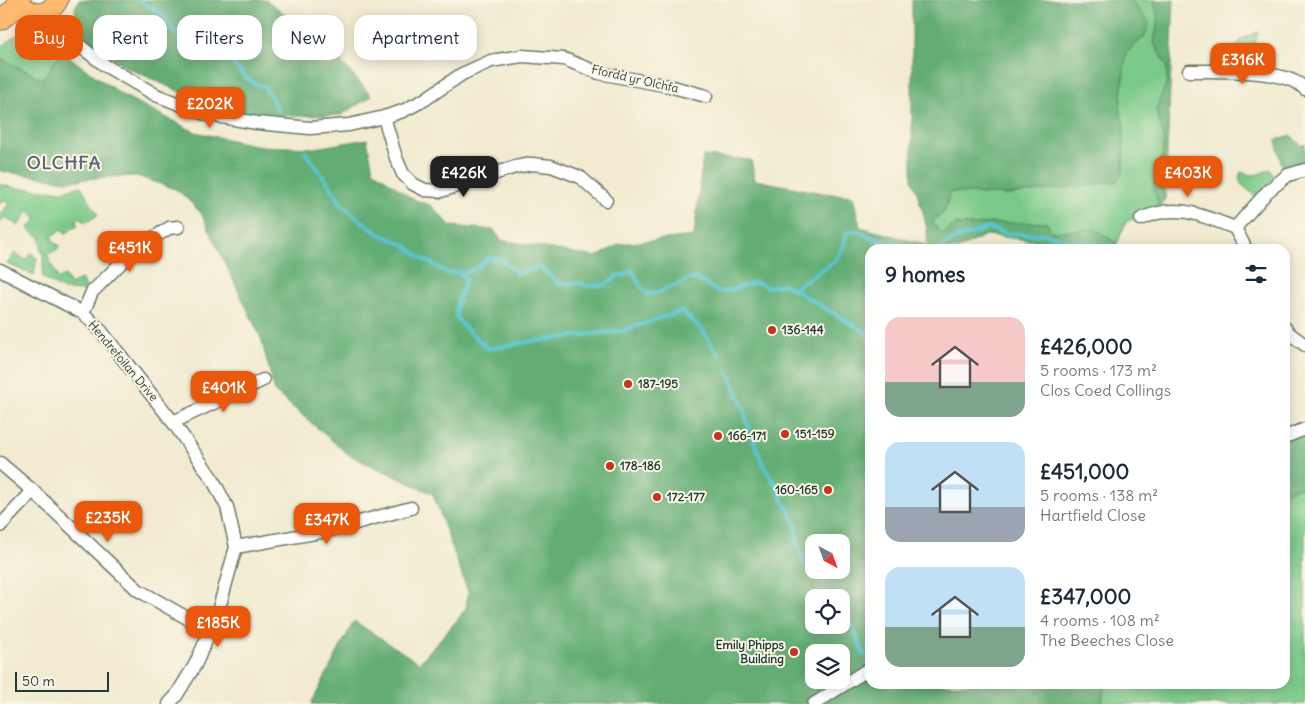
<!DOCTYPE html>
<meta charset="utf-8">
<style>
:root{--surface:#fff;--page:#f6f6f7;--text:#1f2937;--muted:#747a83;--accent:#ea580c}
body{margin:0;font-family:Delius,sans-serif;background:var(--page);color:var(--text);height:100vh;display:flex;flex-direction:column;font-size:19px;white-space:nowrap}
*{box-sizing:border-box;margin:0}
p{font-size:16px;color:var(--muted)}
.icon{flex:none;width:28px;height:28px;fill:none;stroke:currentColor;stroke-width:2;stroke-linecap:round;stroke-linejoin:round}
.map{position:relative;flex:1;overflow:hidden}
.sheet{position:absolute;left:865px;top:244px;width:425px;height:445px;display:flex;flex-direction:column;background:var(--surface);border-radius:15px;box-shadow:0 2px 12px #0003}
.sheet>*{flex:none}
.guide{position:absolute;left:15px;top:15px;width:475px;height:45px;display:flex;gap:10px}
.needle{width:32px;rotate:139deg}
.fabs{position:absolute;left:805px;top:534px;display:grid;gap:10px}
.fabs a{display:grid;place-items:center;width:45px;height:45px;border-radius:10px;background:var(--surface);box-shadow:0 2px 12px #0003;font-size:25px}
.scale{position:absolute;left:15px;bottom:12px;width:94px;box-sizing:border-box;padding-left:5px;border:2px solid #1f3d34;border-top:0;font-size:14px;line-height:18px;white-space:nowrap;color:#1f3d34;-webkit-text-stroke:4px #fcf5e5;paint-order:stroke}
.price{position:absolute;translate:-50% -42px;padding:0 11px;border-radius:10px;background:var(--accent);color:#fff;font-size:16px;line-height:32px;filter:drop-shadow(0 1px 2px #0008)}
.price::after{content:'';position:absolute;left:50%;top:30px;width:15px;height:11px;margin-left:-8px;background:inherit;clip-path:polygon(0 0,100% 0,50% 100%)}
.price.selected{background:#222;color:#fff}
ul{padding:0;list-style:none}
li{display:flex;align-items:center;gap:15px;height:125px;padding:0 20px}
li span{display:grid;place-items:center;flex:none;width:140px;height:100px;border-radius:15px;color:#555}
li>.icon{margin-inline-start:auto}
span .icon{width:60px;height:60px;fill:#fffc;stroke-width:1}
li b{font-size:21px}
h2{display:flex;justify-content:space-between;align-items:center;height:60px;padding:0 20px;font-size:21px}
.pill{padding:0 18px;border-radius:15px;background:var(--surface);box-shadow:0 2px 12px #0003;font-size:18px;line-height:45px}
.pill.selected{background:var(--accent);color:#fff}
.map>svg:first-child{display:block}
.green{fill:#7ac989;stroke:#4c835e}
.forest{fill:#63ad75;stroke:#417554;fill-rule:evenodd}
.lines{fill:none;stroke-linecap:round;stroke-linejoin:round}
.stream{stroke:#59c6d0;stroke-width:4}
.street-casing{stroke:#697a6b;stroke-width:15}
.primary-casing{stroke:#697a6b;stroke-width:22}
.street{stroke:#fff;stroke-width:12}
.primary{stroke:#ffbb71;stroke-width:20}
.poi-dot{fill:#c8321e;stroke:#fcf5e5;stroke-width:2}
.labels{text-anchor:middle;stroke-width:4;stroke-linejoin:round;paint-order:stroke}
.street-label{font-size:12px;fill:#1f3d34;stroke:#fcf5e5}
.poi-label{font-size:12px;font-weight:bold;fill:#1f3d34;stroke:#fcf5e5;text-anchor:start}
.district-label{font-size:18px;font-weight:bold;letter-spacing:1px;fill:#5a6879;stroke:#fcf5e5}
</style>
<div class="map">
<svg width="1305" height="704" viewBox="0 0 1305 704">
<rect width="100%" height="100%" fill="#fcf5e5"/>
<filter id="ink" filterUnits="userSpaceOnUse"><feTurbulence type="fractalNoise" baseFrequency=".02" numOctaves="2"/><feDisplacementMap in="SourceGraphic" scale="10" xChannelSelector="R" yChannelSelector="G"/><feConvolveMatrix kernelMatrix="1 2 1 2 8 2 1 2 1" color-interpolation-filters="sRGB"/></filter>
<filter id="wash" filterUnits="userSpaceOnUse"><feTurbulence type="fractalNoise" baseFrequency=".0096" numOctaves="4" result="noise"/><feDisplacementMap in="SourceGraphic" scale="20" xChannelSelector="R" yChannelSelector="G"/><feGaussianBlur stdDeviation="1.12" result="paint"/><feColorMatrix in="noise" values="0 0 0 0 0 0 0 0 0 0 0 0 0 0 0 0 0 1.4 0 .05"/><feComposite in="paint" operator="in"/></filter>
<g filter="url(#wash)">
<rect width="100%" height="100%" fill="#f2ebd1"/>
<g class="green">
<path d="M1131 0H1154L1158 20 1154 43 1167 66V81L1156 110 1164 137 1161 171 1153 186 1159 207 1126 222 1117 244 1095 229 1052 232 1011 223H993L974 225 956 224 943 235 932 222 945 211 950 192 1007 195 1116 181 1123 173 1124 127 1120 110 1126 53 1145 36Z"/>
<path d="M24 30C43 29 50 40 62 52L42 79 0 58V48L11 39Z"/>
<path d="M1258 32 1248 68 1227 65 1226 55 1243 38Z"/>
<path d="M1270 169 1275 178 1256 197 1241 184 1239 177 1241 172C1253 178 1259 174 1270 169Z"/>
<path d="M0 184 14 188 62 191 81 186 98 215 85 223 81 217 75 221 78 225 65 234 62 229 51 237 56 245 58 244 60 248 47 255 58 278 65 275 70 285 81 279 86 287V291L64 290 43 278V251H41V243L39 241 41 238 28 229 37 218 28 211 18 226 5 217 0 224V215L9 204 4 200 0 204Z"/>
<path d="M15 253 26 260 31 253 37 258 34 275 7 264Z"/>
<path d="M1305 485V704H1102L1104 684H1285V492Z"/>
</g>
<g class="forest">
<path d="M79 0H266L320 39 372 96 341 115 294 116 247 113 189 96 126 67 86 39 76 25 75 8Z"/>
<path d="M912 0H1131L1149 22 1145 36 1126 53 1120 110 1124 127 1123 173 1116 182 1007 195 950 192 945 211 932 222 943 235 955 224C969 228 981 223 995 223 1012 223 1029 223 1046 222L1052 232 1095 229 1117 244 1112 249H1100L986 235 958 249H870V684H1104L1102 704H311L354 621 419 663 458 619 466 608 468 592 433 494 349 455 275 392 261 338 201 213 182 194 175 189 137 176 107 177 67 181 0 171V58L42 79 62 52 122 95 195 132 259 146 315 148 367 139 373 170 411 198 432 206 451 226 494 230 501 240 596 257 620 244 694 236 703 156 751 160 755 180 823 193 853 196 860 227 927 245C930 228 918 196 912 179ZM814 542H841V570H814ZM814 598H841V625H814ZM814 652H841V680H814Z"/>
<path d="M1154 0H1174L1165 199 1159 207 1153 186 1161 171 1164 137 1156 110 1167 81V66L1154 43 1158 20Z"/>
<path d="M1291 135 1302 146 1305 144V164L1283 172 1276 140Z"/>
<path d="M1305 423V485L1285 492V430Z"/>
</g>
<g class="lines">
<g class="stream">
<path d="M140 0 162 15 181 40 197 41 216 35 231 62 244 76 254 83 265 87 278 111"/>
<path d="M305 152 330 186 342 205 377 233 405 245 420 257 447 273 467 272 478 267 488 258 501 259 518 274 530 269 540 267 559 284 581 283 587 286 605 285 618 275H625L632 270 640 286 649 295C665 291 679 283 694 278L719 292 735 289 755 282 768 287 784 284 793 289 835 261 843 248 847 232 858 231 867 236 903 249"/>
<path d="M940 249 952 240 989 228 1008 234H1046L1061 239 1097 245H1110L1113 249"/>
<path d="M458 272 466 280C462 289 453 308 457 318 459 324 482 343 488 349L540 340 621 331 682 311 702 330 718 354"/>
<path d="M793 289 870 335"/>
<path d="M728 371 744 409 747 422 760 458 768 473 776 485 782 499 788 509 796 525 797 543 804 563 815 573 823 584"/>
<path d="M841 609C852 623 858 638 864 655"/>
</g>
</g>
</g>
<g filter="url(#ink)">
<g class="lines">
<g class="street-casing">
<g id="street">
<path d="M35 13 65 33 85 50 106 66 156 95 205 114 257 123 310 128 349 125 384 117 403 111 424 100 462 74 491 61 522 56 564 59 599 73 669 86 706 96"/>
<path d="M1189 71C1215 71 1287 68 1305 89"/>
<path d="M1217 71 1219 51"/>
<path d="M384 117 396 158 403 174 413 184 425 190 441 191 515 167 532 164 551 166 580 177 606 200"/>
<path d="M1141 219C1176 202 1201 215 1235 228L1246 249"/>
<path d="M1235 228 1268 191 1288 175 1305 170"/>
<path d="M0 270 83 313 101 331 173 422 213 480 227 507 236 547 221 601 217 616 195 665 176 696 169 704"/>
<path d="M83 313 92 292 122 262 145 243 169 228 178 227"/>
<path d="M1285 328 1290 334 1305 345"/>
<path d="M173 422 263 380"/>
<path d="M1285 437 1305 429"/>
<path d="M0 463 33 491 138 590 210 631"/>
<path d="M0 526 33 491"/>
<path d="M236 547 326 531 411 508"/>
<path d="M814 704 870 668"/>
</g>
</g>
<g class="primary-casing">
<g id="primary">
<path d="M17 0C28 17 48 18 58 0"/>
<path d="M0 20 20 5"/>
</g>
</g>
<use href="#street" class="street"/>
<use href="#primary" class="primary"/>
</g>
</g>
<g class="poi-dot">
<circle cx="772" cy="330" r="5"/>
<circle cx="628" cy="384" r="5"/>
<circle cx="785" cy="434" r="5"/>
<circle cx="718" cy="436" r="5"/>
<circle cx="610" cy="466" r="5"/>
<circle cx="828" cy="490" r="5"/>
<circle cx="657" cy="497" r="5"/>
<circle cx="794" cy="652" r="5"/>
</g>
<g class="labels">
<g class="street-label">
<text transform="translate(635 79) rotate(13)" y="4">Ffordd yr Olchfa</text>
<text transform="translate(123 361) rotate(50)" y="4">Hendrefoilan Drive</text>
</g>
<g class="poi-label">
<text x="782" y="334">136-144</text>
<text x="638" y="388">187-195</text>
<text x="795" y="438">151-159</text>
<text x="728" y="440">166-171</text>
<text x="620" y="470">178-186</text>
<text x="818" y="494" text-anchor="end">160-165</text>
<text x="667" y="501">172-177</text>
<text x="784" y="649" text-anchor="end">Emily Phipps<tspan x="784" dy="14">Building</tspan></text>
</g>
<g class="district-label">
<text x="64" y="169">OLCHFA</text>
</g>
</g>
</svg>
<div class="fabs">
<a><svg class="needle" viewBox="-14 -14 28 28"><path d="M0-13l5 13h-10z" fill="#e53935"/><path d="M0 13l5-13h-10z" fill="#747a83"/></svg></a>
<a><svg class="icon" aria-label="locate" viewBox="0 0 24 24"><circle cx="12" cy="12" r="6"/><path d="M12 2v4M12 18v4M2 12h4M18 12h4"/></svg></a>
<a><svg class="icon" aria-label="layers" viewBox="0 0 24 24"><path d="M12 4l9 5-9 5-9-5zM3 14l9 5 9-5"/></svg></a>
</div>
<div class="scale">50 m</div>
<b class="price" style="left:1243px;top:85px">£316K</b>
<b class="price" style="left:210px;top:129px">£202K</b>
<b class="price selected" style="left:464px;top:198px">£426K</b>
<b class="price" style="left:1188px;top:198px">£403K</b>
<b class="price" style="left:130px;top:273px">£451K</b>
<b class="price" style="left:224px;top:413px">£401K</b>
<b class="price" style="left:108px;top:543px">£235K</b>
<b class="price" style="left:327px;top:545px">£347K</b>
<b class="price" style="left:218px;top:648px">£185K</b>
<div class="guide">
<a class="pill selected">Buy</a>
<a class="pill">Rent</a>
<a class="pill">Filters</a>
<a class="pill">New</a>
<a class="pill">Apartment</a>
</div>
<section class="sheet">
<h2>9 homes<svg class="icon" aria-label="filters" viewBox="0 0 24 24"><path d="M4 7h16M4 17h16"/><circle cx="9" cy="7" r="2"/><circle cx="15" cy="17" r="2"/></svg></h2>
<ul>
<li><span style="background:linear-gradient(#f6c9c9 65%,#7fa58c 0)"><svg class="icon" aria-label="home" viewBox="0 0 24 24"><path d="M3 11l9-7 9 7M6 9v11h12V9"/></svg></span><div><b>£426,000</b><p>5 rooms · 173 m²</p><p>Clos Coed Collings</p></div></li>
<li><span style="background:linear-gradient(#bfe0f5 65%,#9aa5b1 0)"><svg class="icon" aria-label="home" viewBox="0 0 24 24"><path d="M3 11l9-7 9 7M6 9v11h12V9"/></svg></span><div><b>£451,000</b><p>5 rooms · 138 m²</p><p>Hartfield Close</p></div></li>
<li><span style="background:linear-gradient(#bfe0f5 60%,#7fa58c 0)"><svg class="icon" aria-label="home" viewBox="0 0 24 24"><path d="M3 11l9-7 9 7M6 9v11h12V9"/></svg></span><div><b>£347,000</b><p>4 rooms · 108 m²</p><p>The Beeches Close</p></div></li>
</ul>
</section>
</div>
